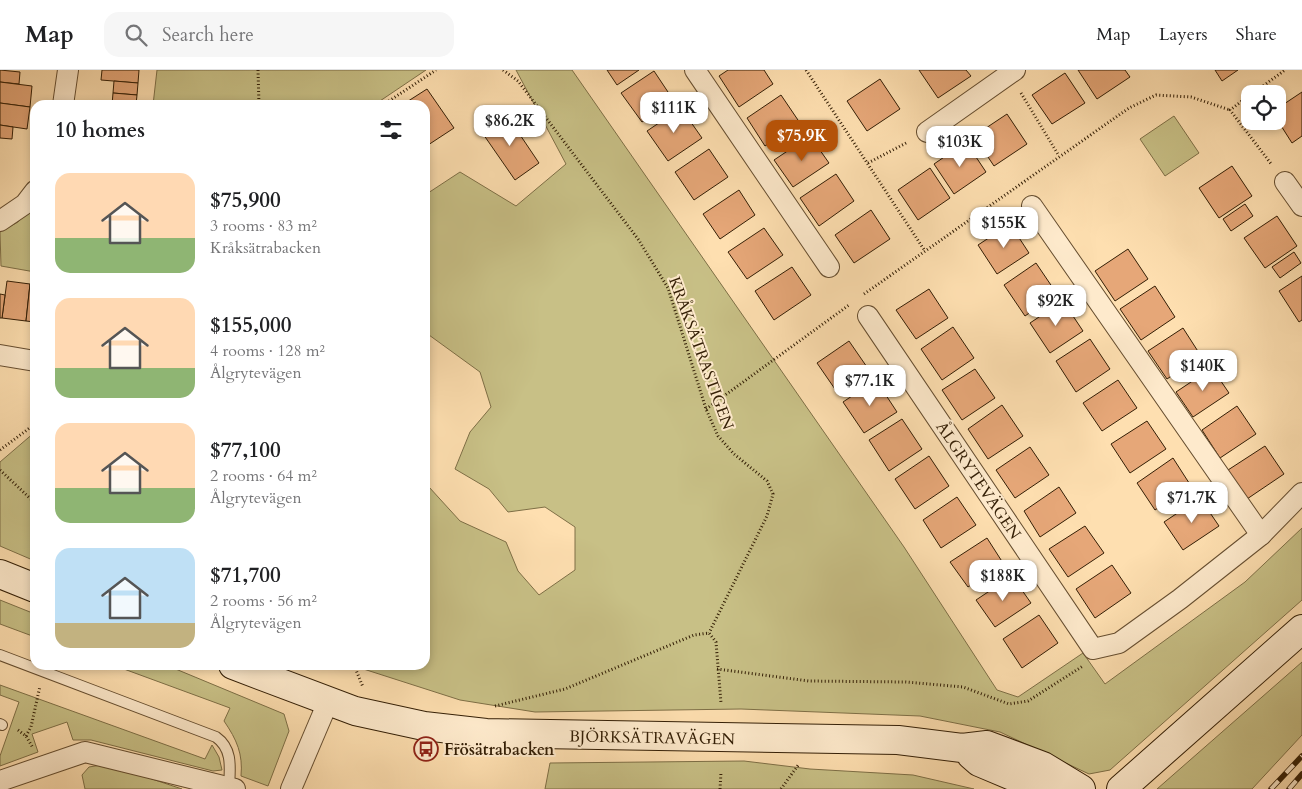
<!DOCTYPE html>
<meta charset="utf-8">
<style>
:root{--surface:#fff;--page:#f6f6f6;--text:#202124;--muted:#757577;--line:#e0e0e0;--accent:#b45309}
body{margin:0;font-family:Cardo,serif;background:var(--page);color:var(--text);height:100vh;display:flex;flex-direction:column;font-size:19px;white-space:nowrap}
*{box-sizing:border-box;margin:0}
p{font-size:16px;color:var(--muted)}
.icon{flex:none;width:28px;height:28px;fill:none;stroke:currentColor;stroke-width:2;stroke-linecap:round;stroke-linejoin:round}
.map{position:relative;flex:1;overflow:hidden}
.side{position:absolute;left:30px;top:30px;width:400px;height:570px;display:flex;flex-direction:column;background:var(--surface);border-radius:15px;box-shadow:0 2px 8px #0003}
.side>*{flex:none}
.fabs{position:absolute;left:1241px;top:15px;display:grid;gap:10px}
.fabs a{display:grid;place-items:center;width:45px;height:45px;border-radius:10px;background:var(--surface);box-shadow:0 2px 8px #0003;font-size:25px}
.price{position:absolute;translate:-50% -42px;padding:0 11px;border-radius:10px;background:#fff;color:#222;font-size:16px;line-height:32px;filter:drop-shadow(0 1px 2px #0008)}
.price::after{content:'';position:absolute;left:50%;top:30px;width:15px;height:11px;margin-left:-8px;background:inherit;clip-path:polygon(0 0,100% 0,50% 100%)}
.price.active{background:var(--accent);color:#fff}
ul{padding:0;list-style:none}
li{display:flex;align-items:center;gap:15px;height:125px;padding:0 25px}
li span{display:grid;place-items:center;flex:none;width:140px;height:100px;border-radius:15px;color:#555}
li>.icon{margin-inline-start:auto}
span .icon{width:60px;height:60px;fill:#fffc;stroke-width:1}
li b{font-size:21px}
h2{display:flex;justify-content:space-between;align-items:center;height:60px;padding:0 25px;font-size:21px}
header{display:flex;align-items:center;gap:30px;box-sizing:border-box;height:70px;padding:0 25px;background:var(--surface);border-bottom:1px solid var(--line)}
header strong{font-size:24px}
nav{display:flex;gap:28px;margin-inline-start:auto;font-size:18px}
.search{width:350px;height:45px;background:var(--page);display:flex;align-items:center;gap:12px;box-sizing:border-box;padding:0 18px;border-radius:15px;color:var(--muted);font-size:19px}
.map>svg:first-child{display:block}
.green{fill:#c8c086;stroke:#7e6f46}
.building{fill:#e6a778;stroke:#331e05}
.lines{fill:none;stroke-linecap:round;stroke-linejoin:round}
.lane-casing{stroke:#664e30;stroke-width:12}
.street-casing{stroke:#664e30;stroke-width:22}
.secondary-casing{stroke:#331e05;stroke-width:30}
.path{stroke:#331e05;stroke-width:3;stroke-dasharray:1 2.5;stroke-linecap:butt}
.lane{stroke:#feeacc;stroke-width:10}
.street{stroke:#feeacc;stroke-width:20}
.secondary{stroke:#feeacc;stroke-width:28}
.rail-casing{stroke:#331e05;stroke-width:5.5}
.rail{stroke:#feeacc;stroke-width:4;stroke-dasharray:11;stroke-linecap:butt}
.labels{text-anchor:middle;stroke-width:4;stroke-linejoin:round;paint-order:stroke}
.street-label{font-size:16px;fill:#331e05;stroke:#feeacc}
.poi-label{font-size:16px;font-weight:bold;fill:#331e05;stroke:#feeacc;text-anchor:start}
</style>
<header>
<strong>Map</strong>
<div class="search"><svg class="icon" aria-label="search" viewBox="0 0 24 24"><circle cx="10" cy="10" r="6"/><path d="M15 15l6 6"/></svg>Search here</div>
<nav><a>Map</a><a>Layers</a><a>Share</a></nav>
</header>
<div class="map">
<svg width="1302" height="719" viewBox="0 0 1302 719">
<rect width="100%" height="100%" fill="#fedfb0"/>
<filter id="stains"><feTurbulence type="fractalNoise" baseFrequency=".004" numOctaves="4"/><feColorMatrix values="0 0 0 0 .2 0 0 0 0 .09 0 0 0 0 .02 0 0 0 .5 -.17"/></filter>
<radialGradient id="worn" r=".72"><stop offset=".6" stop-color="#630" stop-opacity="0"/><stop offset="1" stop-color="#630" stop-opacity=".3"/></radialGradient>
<g class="green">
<path d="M157 0H426L374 35H153Z"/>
<path d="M516 0H572L904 477 997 620 1018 627 1083 583 1105 614 1245 512 1302 458V530L1110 700 1089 704 1000 662 920 646 741 639 535 642 460 630 351 595H425V405L429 417 460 451 506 472 518 501 539 525 575 500V457L545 437 508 442 489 419 455 399 470 362 491 337 480 302 429 265 425 267V125L460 102 516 136 566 94Z"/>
<path d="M1174 46 1199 83 1165 106 1140 69Z"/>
<path d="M35 135V202L1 196 0 162 18 152Z"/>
<path d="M35 362V491L0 476V392Z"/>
<path d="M0 530 35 544V567L0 554Z"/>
<path d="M1302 592V665L1252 719H1157Z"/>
<path d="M113 595H166L284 644 289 661 268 716 241 706C243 684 237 670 224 651L230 638Z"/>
<path d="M0 615 205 689 212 675 219 687 222 700 213 701 91 670H73L67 652 32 664 38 682 0 696V686L19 632 0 625Z"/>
<path d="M744 691 810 699 913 705 974 719H545L550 693Z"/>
<path d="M107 694 182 719H85L82 705 89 697Z"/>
</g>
<g class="building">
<path d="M0 0 20 2 19 14 0 12Z"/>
<path d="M102 0H139L138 13 101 10Z"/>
<path d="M607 0H639L617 15Z"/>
<path d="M728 0H764L773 14 739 37 719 6Z"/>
<path d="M919 0H966L971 6 938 28Z"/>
<path d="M1078 0H1125L1130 7 1097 29Z"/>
<path d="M1215 0H1238L1222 11Z"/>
<path d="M654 1 674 31 642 52 621 23Z"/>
<path d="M1065 3 1085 33 1052 54 1032 25Z"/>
<path d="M880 9 900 39 867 61 847 31Z"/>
<path d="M114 11 138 13 137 25 113 23Z"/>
<path d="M0 12 32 16 30 37 0 33Z"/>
<path d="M427 19 454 58 425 77V35H402Z"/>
<path d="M1302 22V66L1292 73 1278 51V38Z"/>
<path d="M113 23 137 25 136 35H112Z"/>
<path d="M781 25 800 53 765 76 747 48Z"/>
<path d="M0 33 30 37 27 59 0 55Z"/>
<path d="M681 38 702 68 668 91 647 61Z"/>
<path d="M506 44 539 93 515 110 481 61Z"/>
<path d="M1007 44 1027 74 994 96 974 66Z"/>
<path d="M0 55 13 57 12 69 0 68Z"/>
<path d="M810 66 829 93 793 117 774 90Z"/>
<path d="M966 72 986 102 954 124 934 94Z"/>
<path d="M709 79 728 107 694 130 675 102Z"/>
<path d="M1232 96 1252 126 1219 148 1199 118Z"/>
<path d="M930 98 950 128 918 150 898 120Z"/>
<path d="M836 104 854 131 819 156 800 128Z"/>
<path d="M739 120 755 145 720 169 703 144Z"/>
<path d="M1245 134 1253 146 1231 161 1223 149Z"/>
<path d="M871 140 890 169 854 193 835 165Z"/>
<path d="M1277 146 1297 176 1265 198 1244 168Z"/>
<path d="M1010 154 1029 183 997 204 978 175Z"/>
<path d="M764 158 783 185 747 209 728 182Z"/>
<path d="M1128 179 1148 209 1115 231 1095 201Z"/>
<path d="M1294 182 1301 193 1280 208 1272 197Z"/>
<path d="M1036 193 1057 224 1025 246 1004 215Z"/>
<path d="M792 197 811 225 774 250 755 221Z"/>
<path d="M1302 206V250L1299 252 1279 221Z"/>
<path d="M7 211 30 214 26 251 2 248Z"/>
<path d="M30 214 35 215V252L26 251Z"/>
<path d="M1155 216 1175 247 1141 270 1120 239Z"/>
<path d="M929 219 948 248 916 269 896 240Z"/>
<path d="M0 224 5 225 2 248H0Z"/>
<path d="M1063 231 1083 261 1050 283 1030 253Z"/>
<path d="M953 257 974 288 942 310 921 279Z"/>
<path d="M1183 258 1201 286 1167 309 1148 281Z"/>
<path d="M1090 269 1110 299 1076 322 1056 291Z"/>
<path d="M849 271 869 300 837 322 817 293Z"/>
<path d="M1212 298 1229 323 1193 347 1176 322Z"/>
<path d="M975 299 995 328 962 350 942 320Z"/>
<path d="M876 310 897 342 864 363 843 332Z"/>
<path d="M1118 310 1137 338 1102 361 1083 333Z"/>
<path d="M1002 335 1023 366 988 389 968 359Z"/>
<path d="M1237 336 1256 364 1220 388 1202 360Z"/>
<path d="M902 349 922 379 889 401 869 370Z"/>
<path d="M1147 351 1166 379 1130 403 1111 374Z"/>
<path d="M1265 376 1284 404 1247 429 1228 400Z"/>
<path d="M1030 377 1049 405 1015 428 996 400Z"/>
<path d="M929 386 949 416 915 439 895 409Z"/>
<path d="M1173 388 1191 416 1155 440 1137 413Z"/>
<path d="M1059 417 1076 443 1040 467 1024 441Z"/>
<path d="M957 427 976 455 941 478 923 450Z"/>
<path d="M1200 428 1219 456 1183 480 1164 452Z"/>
<path d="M1085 456 1104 483 1068 507 1049 479Z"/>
<path d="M987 468 1003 493 968 517 950 492Z"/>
<path d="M1112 495 1131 523 1095 548 1076 519Z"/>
<path d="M1012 506 1031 533 995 557 976 530Z"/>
<path d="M1039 545 1058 573 1022 598 1003 569Z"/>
</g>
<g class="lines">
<g class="lane-casing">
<g id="lane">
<path d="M0 585 216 667C233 679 230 698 229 717"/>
<path d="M0 654 2 655"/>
</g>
</g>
<g class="street-casing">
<g id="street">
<path d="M695 0 829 197"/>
<path d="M63 35 68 0"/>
<path d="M927 62 1015 0"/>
<path d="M1285 112 1302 136"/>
<path d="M1032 136 1261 465"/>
<path d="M0 151 25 134 35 121"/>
<path d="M868 246 1093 579 1119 573 1180 529 1261 465 1302 423"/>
<path d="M0 285 35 291"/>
<path d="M0 711 85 682 235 719"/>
<path d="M291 719 328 632"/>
</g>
</g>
<g class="secondary-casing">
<g id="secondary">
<path d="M0 504 35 518"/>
<path d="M233 595 355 641 424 656 486 663 898 670 962 678 987 675 1043 696 1081 719"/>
<path d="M971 685 979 692 1043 719"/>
<path d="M1121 719 1302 559"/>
</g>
</g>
<g class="path">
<path d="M258 0 259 35"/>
<path d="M503 0 518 11 638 169 668 218 706 339 718 366 734 384 767 411 773 424 767 446 709 563"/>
<path d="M806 0 925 181"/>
<path d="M1021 23 1059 86"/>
<path d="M1252 24 1285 0"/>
<path d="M1250 25 1230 40 1272 95"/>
<path d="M383 35 436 0"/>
<path d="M868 93 908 72"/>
<path d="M864 224 1129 38 1156 25 1191 27 1230 40"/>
<path d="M706 339 849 235"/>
<path d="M0 380 35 354"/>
<path d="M0 400 35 433"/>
<path d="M354 595 363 617"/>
<path d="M717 599 809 611 906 612 963 617 1009 634 1028 631 1083 596"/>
<path d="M495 636 565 619 694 565 709 563 716 572 721 633"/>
<path d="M18 660 26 666 33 678"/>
<path d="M26 666 31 657 40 616"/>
<path d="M720 719 721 702"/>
<path d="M781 719 799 694"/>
</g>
<use href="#lane" class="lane"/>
<use href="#street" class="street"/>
<use href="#secondary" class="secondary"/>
<g class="rail-casing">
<g id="rail">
<path d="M1271 719 1302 686"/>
<path d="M1289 719 1302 704"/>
</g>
</g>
<use href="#rail" class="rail"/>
</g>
<defs>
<g id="bus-ring" transform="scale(1.25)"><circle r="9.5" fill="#feeacc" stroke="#8f2418" stroke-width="1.5"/><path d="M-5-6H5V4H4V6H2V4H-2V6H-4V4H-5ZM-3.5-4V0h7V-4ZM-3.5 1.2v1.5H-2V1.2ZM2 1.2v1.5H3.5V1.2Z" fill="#8f2418"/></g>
</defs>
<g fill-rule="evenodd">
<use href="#bus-ring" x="426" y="679"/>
</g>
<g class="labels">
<g class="street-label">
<text transform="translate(702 283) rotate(70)" y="6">KRÅKSÄTRASTIGEN</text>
<text transform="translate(979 410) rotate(56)" y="6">ÅLGRYTEVÄGEN</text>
<text transform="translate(652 667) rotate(1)" y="6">BJÖRKSÄTRAVÄGEN</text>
</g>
<g class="poi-label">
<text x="444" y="685">Frösätrabacken</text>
</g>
</g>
<rect width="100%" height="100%" filter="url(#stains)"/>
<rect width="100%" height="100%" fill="url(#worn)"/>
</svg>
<div class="fabs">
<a><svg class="icon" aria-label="locate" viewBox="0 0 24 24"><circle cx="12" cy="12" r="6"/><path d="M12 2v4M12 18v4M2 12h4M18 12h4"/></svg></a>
</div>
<b class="price" style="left:674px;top:64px">$111K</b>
<b class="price" style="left:510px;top:77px">$86.2K</b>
<b class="price active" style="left:802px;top:92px">$75.9K</b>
<b class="price" style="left:960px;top:98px">$103K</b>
<b class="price" style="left:1004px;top:179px">$155K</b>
<b class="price" style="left:1056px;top:257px">$92K</b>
<b class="price" style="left:1203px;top:322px">$140K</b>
<b class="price" style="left:870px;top:337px">$77.1K</b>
<b class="price" style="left:1192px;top:454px">$71.7K</b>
<b class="price" style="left:1003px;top:532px">$188K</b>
<section class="side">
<h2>10 homes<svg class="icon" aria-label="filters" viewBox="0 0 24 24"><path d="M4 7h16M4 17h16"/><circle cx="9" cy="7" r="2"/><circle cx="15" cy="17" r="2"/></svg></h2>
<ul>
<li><span style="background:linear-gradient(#ffd9b3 65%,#8fb573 0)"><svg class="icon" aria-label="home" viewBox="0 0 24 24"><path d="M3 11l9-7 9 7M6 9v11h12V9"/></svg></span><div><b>$75,900</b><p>3 rooms · 83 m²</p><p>Kråksätrabacken</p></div></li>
<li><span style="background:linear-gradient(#ffd9b3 70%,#8fb573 0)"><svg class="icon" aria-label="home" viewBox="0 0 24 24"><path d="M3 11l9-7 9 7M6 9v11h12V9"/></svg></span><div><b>$155,000</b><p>4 rooms · 128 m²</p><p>Ålgrytevägen</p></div></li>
<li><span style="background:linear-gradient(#ffd9b3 65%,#8fb573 0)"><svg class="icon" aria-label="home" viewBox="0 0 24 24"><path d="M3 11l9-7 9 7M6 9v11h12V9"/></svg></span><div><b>$77,100</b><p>2 rooms · 64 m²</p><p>Ålgrytevägen</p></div></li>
<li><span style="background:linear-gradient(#bfe0f5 75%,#c2b280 0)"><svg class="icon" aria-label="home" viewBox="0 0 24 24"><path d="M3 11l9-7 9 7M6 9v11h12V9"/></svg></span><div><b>$71,700</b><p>2 rooms · 56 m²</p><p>Ålgrytevägen</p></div></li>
</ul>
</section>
</div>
